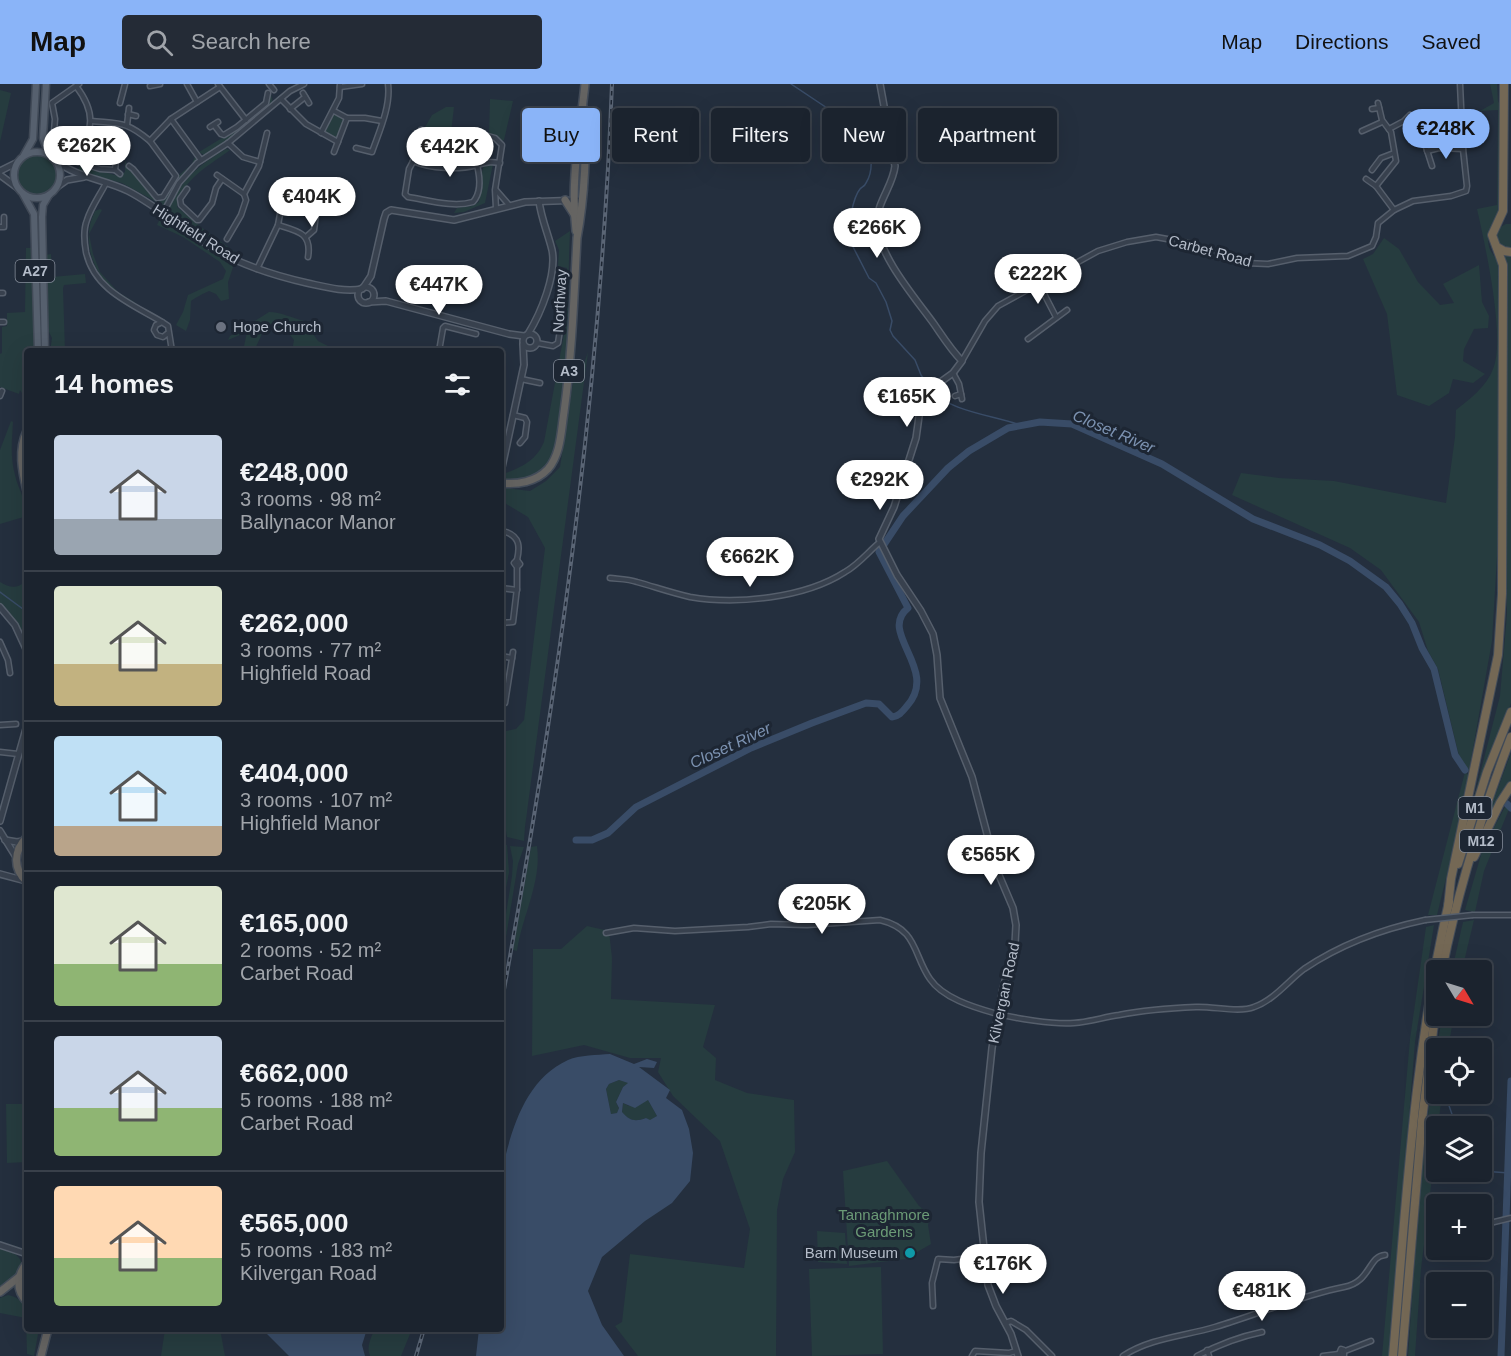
<!DOCTYPE html>
<meta charset="utf-8">
<style>
:root{--surface:#1b232e;--page:#242b36;--text:#f1f3f6;--muted:#a0a4aa;--line:#39404a;--accent:#8ab4f8}
body{margin:0;font-family:Arial,sans-serif;background:var(--page);color:var(--text);height:100vh;display:flex;flex-direction:column;font-size:22px;white-space:nowrap}
*{box-sizing:border-box;margin:0}
p{font-size:20px;color:var(--muted)}
.icon{flex:none;width:33px;height:33px;fill:none;stroke:currentColor;stroke-width:2;stroke-linecap:round;stroke-linejoin:round}
.map{position:relative;flex:1;overflow:hidden}
.drawer{position:absolute;left:24px;top:264px;width:480px;height:984px;display:flex;flex-direction:column;background:var(--surface);border-radius:6px;box-shadow:0 6px 24px #0002,0 0 0 2px var(--line)}
.drawer>*{flex:none}
.hud{position:absolute;left:522px;top:24px;width:570px;height:54px;display:flex;gap:12px}
.needle{width:39px;rotate:128deg}
.controls{position:absolute;left:1426px;top:876px;display:grid;gap:12px}
.controls a{display:grid;place-items:center;width:66px;height:66px;border-radius:6px;background:var(--surface);box-shadow:0 6px 24px #0002,0 0 0 2px var(--line);font-size:30px}
.price{position:absolute;translate:-50% -51px;padding:0 14px;border-radius:21px;background:#fff;color:#222;font-size:20px;line-height:39px;filter:drop-shadow(0 2px 3px #0008)}
.price::after{content:'';position:absolute;left:50%;top:36px;width:18px;height:14px;margin-left:-9px;background:inherit;clip-path:polygon(0 0,100% 0,50% 100%)}
.price.selected{background:var(--accent);color:#111}
ul{padding:0;list-style:none}
li{display:flex;align-items:center;gap:18px;height:150px;padding:0 30px}
li+li{border-top:2px solid var(--line)}
li span{display:grid;place-items:center;flex:none;width:168px;height:120px;border-radius:6px;color:#555}
li>.icon{margin-inline-start:auto}
span .icon{width:72px;height:72px;fill:#fffc;stroke-width:1}
li b{font-size:26px}
h2{display:flex;justify-content:space-between;align-items:center;height:72px;padding:0 30px;font-size:26px}
.pill{padding:0 21px;border-radius:6px;background:var(--surface);box-shadow:0 6px 24px #0002,0 0 0 2px var(--line);font-size:21px;line-height:54px}
.pill.selected{background:var(--accent);color:#111}
header{display:flex;align-items:center;gap:36px;box-sizing:border-box;height:84px;padding:0 30px;background:var(--accent);color:#111}
header strong{font-size:28px}
nav{display:flex;gap:33px;margin-inline-start:auto;font-size:21px}
.search{width:420px;height:54px;background:var(--page);display:flex;align-items:center;gap:15px;box-sizing:border-box;padding:0 21px;border-radius:6px;color:var(--muted);font-size:22px}
.map>svg:first-child{display:block}
.green{fill:#263c3f}
.water{fill:#394c67;fill-rule:evenodd}
.lines{fill:none;stroke-linecap:round;stroke-linejoin:round}
.stream{stroke:#394c67;stroke-width:1.5}
.river{stroke:#394c67;stroke-width:7}
.minor-casing{stroke:#565f6c;stroke-width:7}
.tertiary-casing{stroke:#565f6c;stroke-width:8}
.primary-casing{stroke:#414a57;stroke-width:9}
.trunk-casing{stroke:#434c59;stroke-width:10}
.motorway-casing{stroke:#434c59;stroke-width:10}
.minor{stroke:#38414e;stroke-width:4}
.tertiary{stroke:#38414e;stroke-width:5}
.primary{stroke:#56606e;stroke-width:6}
.trunk{stroke:#656462;stroke-width:7}
.motorway{stroke:#746855;stroke-width:8}
.rail-casing{stroke:#5a6575;stroke-width:4}
.rail{stroke:#1d2633;stroke-width:1.5;stroke-dasharray:4.5;stroke-linecap:butt}
.minor-bridge-casing{stroke:#565f6c;stroke-width:7;stroke-linecap:butt}
.minor-bridge{stroke:#38414e;stroke-width:4}
.worship-dot{fill:#6b7280;stroke:#1d2633;stroke-width:2}
.culture-dot{fill:#0f9aa8;stroke:#1d2633;stroke-width:2}
.labels{text-anchor:middle;stroke-width:6;stroke-linejoin:round;paint-order:stroke}
.shield{fill:#1d2633;stroke:#878f9c;stroke-width:1.5}
.shield-label{font-size:14px;font-weight:bold;fill:#b4bcc9}
.street-label{font-size:15px;fill:#b4bcc9;stroke:#1d2633}
.poi-label{font-size:15px;fill:#b4bcc9;stroke:#1d2633;text-anchor:start}
.park-label{font-size:15px;fill:#6b9a76;stroke:#1d2633}
.water-label{font-size:16px;font-style:italic;fill:#7c92b1;stroke:#1d2633}
</style>
<header>
<strong>Map</strong>
<div class="search"><svg class="icon" aria-label="search" viewBox="0 0 24 24"><circle cx="10" cy="10" r="6"/><path d="M15 15l6 6"/></svg>Search here</div>
<nav><a>Map</a><a>Directions</a><a>Saved</a></nav>
</header>
<div class="map">
<svg width="1511" height="1272" viewBox="0 0 1511 1272">
<rect width="100%" height="100%" fill="#242f3e"/>
<g class="green">
<path d="M1490 0H1497L1498 17 1502 25 1499 133C1490 141 1484 158 1492 169 1495 174 1498 177 1500 182L1501 295 1497 378 1498 456 1492 557 1469 687 1460 676 1438 585 1428 567 1419 538 1381 486 1350 464 1232 411 1241 389 1279 394 1334 397 1446 419 1455 353 1456 326C1470 315 1487 302 1493 285 1506 255 1485 160 1477 125L1497 121 1498 26 1480 27 1494 19Z"/>
<path d="M0 6 11 9 0 58Z"/>
<path d="M269 9 271 10 273 19 233 53 204 71 199 68 245 40 268 20Z"/>
<path d="M490 15 513 17 504 56 502 57 495 52 489 51Z"/>
<path d="M446 23H454L451 49 424 45 432 31Z"/>
<path d="M334 30 345 34 339 53 336 54 325 48Z"/>
<path d="M226 65 230 66C211 80 180 97 177 123L206 147 235 168 232 169 168 126C179 97 200 80 226 65Z"/>
<path d="M196 70V76L180 96 164 122 122 99 77 87 80 82 119 92 125 88V76L127 81 154 113 161 117 179 91 192 80Z"/>
<circle cx="37" cy="91" r="20"/>
<path d="M487 80H493L485 119 464 128 454 129 457 124 472 122 479 118C481 108 480 90 484 81Z"/>
<path d="M100 125 102 126 89 150 93 170 100 188 118 208 138 220C128 215 118 210 110 202 90 184 82 152 95 127Z"/>
<path d="M161 133 234 180 228 198 229 215 221 217 216 210 209 207C206 208 193 215 191 217L190 236 186 247 176 241 183 228 188 211 223 195 226 187 220 178 183 153 157 141Z"/>
<path d="M1506 140H1511V164H1509L1499 160C1496 151 1496 144 1506 140Z"/>
<path d="M570 147C567 209 570 271 561 333 559 346 558 362 553 374 545 389 521 398 505 397L506 389C524 382 536 376 544 358L567 234V184L558 182 559 166 555 157Z"/>
<path d="M1384 154 1399 165 1418 198 1440 221 1454 219 1443 200 1479 181 1482 218 1489 232 1488 244 1474 245 1464 265 1463 277 1485 290 1473 299 1453 295 1449 309 1429 322 1397 311 1387 230 1363 175 1373 170Z"/>
<path d="M26 164H33L36 267H27V311L24 312 20 306 19 310 0 303V270L2 269V243L7 242V229L25 228Z"/>
<path d="M51 170 52 193 85 190 86 199 64 201 63 204 65 267H50L52 254 48 246 46 171Z"/>
<path d="M1502 170 1511 172V619L1462 760 1500 612 1507 530 1505 213Z"/>
<path d="M269 228C281 228 292 234 304 237L318 257 338 267H314L311 263 308 267H292L294 256 287 247 267 239 254 267H243L247 248 228 256 230 252 235 249 233 245C239 239 242 238 250 240Z"/>
<path d="M588 268 525 743 524 757 507 753 501 719 503 692 501 648 516 645 524 636 545 464 528 433 503 418 505 404 530 407 546 397 560 383 574 291 581 288Z"/>
<path d="M11 337 13 338C12 356 10 373 15 391 18 405 27 418 27 432L0 440V366Z"/>
<path d="M26 497 27 499V557L15 535 0 519V498C10 504 17 505 26 497Z"/>
<path d="M1511 669V697L1501 709 1483 744Z"/>
<path d="M1465 688 1470 692 1463 712 1458 745 1437 831H1428Z"/>
<path d="M1505 723 1509 725 1484 787 1475 828 1465 826 1483 764Z"/>
<path d="M501 759 507 761 509 788 501 831Z"/>
<path d="M510 762 524 763 518 780 501 883V845L505 836 512 792 513 777Z"/>
<path d="M537 762C542 798 522 832 517 867L513 866 531 763Z"/>
<path d="M1474 836 1462 886H1452L1463 838Z"/>
<path d="M1434 841 1415 958 1390 1272H1382L1410 955 1426 843Z"/>
<path d="M587 842 609 847 612 874 611 915 715 921 703 963 716 974 715 996 747 1009 794 1016 795 1068 783 1095 777 1126 776 1272H638L615 1242 622 1238 630 1170 744 1184 750 1145 720 1057 673 1012 658 988 661 974H630L584 961 532 972 533 865H561Z"/>
<path d="M1442 932H1454L1448 964H1437V1010H1442L1421 1185 1415 1272H1408C1416 1159 1423 1044 1442 932Z"/>
<path d="M619 996 629 999 623 1003 616 1018 619 1025 617 1029 611 1030 606 1005 609 1000Z"/>
<path d="M648 1016 657 1032 650 1037 646 1034C635 1038 630 1037 622 1029L623 1019 629 1022Z"/>
<path d="M6 1020H27V1078L7 1079Z"/>
<path d="M887 1077 919 1122 931 1131 928 1141 931 1160 905 1175 849 1182 843 1087Z"/>
<path d="M817 1147 845 1149 847 1180 818 1178Z"/>
<path d="M0 1164C15 1167 30 1177 16 1193 12 1198 5 1201 0 1205Z"/>
<path d="M881 1183 883 1270 812 1272 809 1185Z"/>
<path d="M8 1211C26 1214 27 1230 27 1245H39L34 1272 27 1270 26 1234 0 1229V1214Z"/>
<path d="M165 1245H220L225 1272H161Z"/>
<path d="M375 1245H412L401 1272H370C366 1263 371 1253 375 1245Z"/>
</g>
<g class="water">
<path d="M610 970 634 980 647 975 657 978 654 984 639 983 670 1006 666 1014 682 1026 689 1045 693 1069 690 1097 672 1119 645 1137 602 1173 588 1207 602 1241 624 1272H476L479 1245H501V1092C510 1049 524 996 568 976 580 971 597 971 610 970ZM619 996 628 999 623 1003 616 1018 619 1024 617 1029 611 1030 606 1005 609 1000ZM648 1016 657 1032 650 1036 646 1034C635 1038 630 1037 622 1028L623 1019 635 1024Z"/>
<path d="M262 1245H367L362 1261 365 1272H289Z"/>
</g>
<g class="lines">
<g class="stream">
<path d="M791 0 860 46C870 59 876 83 866 99 865 102 862 103 860 105 853 113 847 145 849 155L869 194 876 199 886 218 892 237 890 246 893 252 915 276 921 291 929 302"/>
<path d="M932 306C947 327 996 332 1020 341"/>
<path d="M0 508 27 528"/>
<path d="M1448 964H1449"/>
<path d="M1448 1010C1445 1022 1456 1030 1453 1042"/>
<path d="M1482 1087 1509 1089"/>
</g>
<g class="river">
<path d="M1507 720 1511 724"/>
<path d="M576 756H592L608 749 636 723 751 664 812 639 866 619 879 620 892 633C899 632 902 628 907 622 940 585 877 549 908 524L879 468 903 432 948 384 969 367 1008 344 1040 338 1072 340 1162 380 1253 435 1320 461 1350 477 1386 503 1400 520 1412 539 1422 564 1434 585 1455 671 1465 686"/>
<path d="M1501 1272 1511 997"/>
</g>
<g class="minor-casing">
<g id="minor">
<path d="M187 0 197 18"/>
<path d="M218 0 246 36"/>
<path d="M269 0 274 6"/>
<path d="M76 2C99 32 90 47 78 78L100 85 115 86 118 60"/>
<path d="M150 2 160 0"/>
<path d="M340 3 362 0"/>
<path d="M303 9 309 19"/>
<path d="M281 15 306 40 338 58"/>
<path d="M120 19 125 0"/>
<path d="M1378 19 1382 36 1391 48 1396 77 1376 102 1394 126"/>
<path d="M290 25 305 13"/>
<path d="M1372 25 1379 24"/>
<path d="M334 27 347 34H365L382 37"/>
<path d="M128 30 136 32"/>
<path d="M171 35 201 76"/>
<path d="M91 37C121 40 126 37 150 57L171 35 220 3"/>
<path d="M127 41 129 24"/>
<path d="M214 41 221 50 224 51 237 43 266 19 268 9"/>
<path d="M210 43 218 38"/>
<path d="M1389 45 1404 37 1410 31"/>
<path d="M1362 47 1382 38"/>
<path d="M1423 47 1425 60 1432 82"/>
<path d="M321 49 339 14 340 0"/>
<path d="M228 59 243 73 260 78"/>
<path d="M356 64 372 68C379 48 391 22 388 0"/>
<path d="M1427 67 1439 64 1463 65"/>
<path d="M334 68 347 34"/>
<path d="M413 77C431 85 458 86 477 81 486 79 490 77 500 79"/>
<path d="M78 78 61 71 53 60 55 35 52 19 79 0"/>
<path d="M477 81C480 93 482 108 473 118 453 124 428 116 408 113L405 110 409 85 417 70 421 46 435 49 488 52 495 54 502 61 495 106 496 124"/>
<path d="M129 82 133 85 157 114 163 113 176 92 150 57"/>
<path d="M115 86 120 90"/>
<path d="M1372 86 1381 74 1394 69"/>
<path d="M217 91 244 110"/>
<path d="M1366 95 1376 102"/>
<path d="M106 99C100 111 91 123 87 136 83 146 84 157 86 168 94 206 132 220 162 238"/>
<path d="M187 105 180 115 181 121 197 136H199L212 119 216 104 222 95"/>
<path d="M496 106 509 121"/>
<path d="M163 129 179 99 197 79 228 59 290 7 304 0"/>
<path d="M278 141C298 147 312 149 308 173"/>
<path d="M0 143H4V133"/>
<path d="M306 153 314 146 316 130 326 108"/>
<path d="M227 155 241 131 246 116 244 110 259 82 267 49"/>
<path d="M257 185 278 141 282 119 289 99"/>
<path d="M1039 200 1056 233"/>
<path d="M0 209H3"/>
<path d="M0 238H4"/>
<path d="M168 249 163 253 157 251 154 246 156 241 162 238 168 242 172 267"/>
<path d="M1028 255 1067 226"/>
<path d="M537 259 553 262 558 259 562 233V211"/>
<path d="M439 267 443 244 445 242 476 250"/>
<path d="M962 277 985 237 998 222 1098 167 1127 158 1156 153 1189 159 1228 175 1246 179 1268 180 1297 174 1348 172 1372 162 1376 153 1378 139 1394 126 1413 117 1451 112 1466 107 1467 102 1463 65 1460 0"/>
<path d="M953 289 959 300 962 315"/>
<path d="M521 295 540 299"/>
<path d="M0 312 2 307"/>
<path d="M955 312 961 310"/>
<path d="M513 331 525 334 527 338 525 353 520 359"/>
<path d="M506 448C520 453 520 463 517 476"/>
<path d="M610 494C619 495 629 495 637 498 655 503 672 509 690 513 737 521 805 514 845 488 859 480 868 468 880 458"/>
<path d="M501 504 517 506"/>
<path d="M501 539 513 538 517 504V483L520 480 517 476 514 479 517 483"/>
<path d="M0 558 8 576 10 589"/>
<path d="M501 572 512 574"/>
<path d="M501 619H505L513 568"/>
<path d="M0 641 16 640"/>
<path d="M0 668 18 670"/>
<path d="M1473 831H1511"/>
<path d="M606 849 634 844 675 847 748 843 771 840 807 841 880 836C918 845 913 871 930 895 943 914 973 923 994 929 1013 934 1055 941 1074 939 1090 938 1104 933 1119 931 1144 926 1171 924 1196 923 1213 922 1239 929 1254 923 1274 916 1288 897 1304 885 1341 860 1382 845 1425 836"/>
<path d="M1482 1141 1511 1134"/>
<path d="M1428 1157 1437 1153"/>
<path d="M933 1222 932 1199 938 1175 954 1176 984 1172"/>
<path d="M1005 1239 1011 1237 1026 1246 1052 1272"/>
<path d="M1341 1265 1344 1266V1271L1339 1270Z"/>
<path d="M1207 1266 1209 1272"/>
<path d="M1345 1267 1371 1257"/>
<path d="M972 1272 975 1267 1009 1269 1016 1267"/>
<path d="M1123 1272C1150 1254 1185 1252 1215 1243 1259 1230 1299 1212 1344 1203 1371 1198 1368 1172 1385 1171"/>
<path d="M1197 1272C1218 1261 1238 1253 1262 1248"/>
<path d="M1323 1272 1339 1270"/>
</g>
</g>
<g class="tertiary-casing">
<g id="tertiary">
<path d="M880 0 895 82C893 102 876 119 877 140 878 171 916 215 934 240 943 253 951 266 962 277L953 289 928 307 921 318 916 354 894 423 879 455 897 491 921 527 933 550 937 571 940 614 972 693 996 784 1013 824 1016 841 1015 860 1003 904 992 964 981 1069 979 1118 988 1201 996 1222 1011 1250 1018 1272"/>
<path d="M56 77C78 94 104 95 128 107 159 123 186 148 216 166 244 182 276 192 307 199 326 203 343 208 362 205"/>
<path d="M0 87 18 78"/>
<path d="M0 91 19 105"/>
<path d="M57 103 67 96 84 93"/>
<circle cx="366" cy="211" r="8"/>
<path d="M363 204 371 192 384 135 386 129 391 126 454 136 525 118 582 116"/>
<path d="M369 218 386 217 509 250 524 252"/>
<circle cx="530" cy="257" r="7"/>
<path d="M528 250C541 229 557 190 552 166 548 149 541 134 539 117"/>
<path d="M501 388 524 281 523 260"/>
<path d="M0 523 15 541 27 567"/>
<path d="M0 737 27 641"/>
<path d="M0 747 16 773"/>
<path d="M5 756 17 758 23 757"/>
<path d="M0 790 26 797"/>
<path d="M0 1161 27 1170"/>
</g>
</g>
<g class="primary-casing">
<g id="primary">
<path d="M46 0 43 54 49 71"/>
<circle cx="37" cy="91" r="23"/>
<path d="M24 71 33 55 36 0"/>
<path d="M23 110 34 130 38 267"/>
<path d="M45 267 42 133 43 121 49 111"/>
</g>
</g>
<g class="trunk-casing">
<g id="trunk">
<path d="M565 116 574 130"/>
<path d="M576 147C570 97 580 49 585 0"/>
<path d="M27 347C18 366 22 387 27 407"/>
<path d="M501 399C517 401 536 398 548 385 561 370 561 347 564 328 572 270 574 212 577 154 584 117 588 60 583 23"/>
<path d="M27 753C13 767 13 785 27 798"/>
<path d="M27 1179C16 1192 16 1206 27 1218"/>
<path d="M0 1208 19 1193"/>
<path d="M41 1272 48 1245"/>
</g>
</g>
<g class="motorway-casing">
<g id="motorway">
<path d="M1497 163 1504 167 1511 168"/>
<path d="M1474 773 1500 719 1511 702"/>
<path d="M1458 780 1487 688 1511 628"/>
<path d="M1448 823 1451 795 1498 571 1502 510 1503 191V181L1492 151 1503 127 1504 0"/>
<path d="M1442 886C1458 806 1482 729 1511 653"/>
<path d="M1393 1272C1406 1120 1414 967 1449 818"/>
<path d="M1402 1272 1422 1036 1437 915"/>
</g>
</g>
<use href="#minor" class="minor"/>
<use href="#tertiary" class="tertiary"/>
<use href="#primary" class="primary"/>
<use href="#trunk" class="trunk"/>
<use href="#motorway" class="motorway"/>
<g class="rail-casing">
<g id="rail">
<path d="M501 922C557 617 600 310 612 0"/>
<path d="M416 1272 424 1245"/>
</g>
</g>
<use href="#rail" class="rail"/>
<g class="minor-bridge-casing">
<path id="minor-bridge" d="M1425 836 1473 831"/>
</g>
<use href="#minor-bridge" class="minor-bridge"/>
</g>
<circle class="worship-dot" cx="221" cy="243" r="6"/>
<circle class="culture-dot" cx="910" cy="1169" r="6"/>
<g class="labels">
<g class="shield">
<rect x="15.5" y="176" width="39" height="22" rx="4.5"/>
<rect x="554" y="276" width="30" height="22" rx="4.5"/>
<rect x="1458.5" y="713" width="33" height="22" rx="4.5"/>
<rect x="1460" y="746" width="42" height="22" rx="4.5"/>
</g>
<g class="shield-label">
<text x="35" y="192">A27</text>
<text x="569" y="292">A3</text>
<text x="1475" y="729">M1</text>
<text x="1481" y="762">M12</text>
</g>
<g class="street-label">
<text transform="translate(196 150) rotate(32)" y="5">Highfield Road</text>
<text transform="translate(1210 167) rotate(15)" y="5">Carbet Road</text>
<text transform="translate(560 217) rotate(-87)" y="5">Northway</text>
<text transform="translate(1004 909) rotate(-78)" y="5">Kilvergan Road</text>
</g>
<g class="poi-label">
<text x="233" y="248">Hope Church</text>
<text x="898" y="1174" text-anchor="end">Barn Museum</text>
</g>
<g class="park-label">
<text x="884" y="1136">Tannaghmore<tspan x="884" dy="17">Gardens</tspan></text>
</g>
<g class="water-label">
<text transform="translate(1114 347) rotate(23)" y="6">Closet River</text>
<text transform="translate(730 661) rotate(-25)" y="6">Closet River</text>
</g>
</g>
</svg>
<div class="controls">
<a><svg class="needle" viewBox="-14 -14 28 28"><path d="M0-13l5 13h-10z" fill="#e53935"/><path d="M0 13l5-13h-10z" fill="#a0a4aa"/></svg></a>
<a><svg class="icon" aria-label="locate" viewBox="0 0 24 24"><circle cx="12" cy="12" r="6"/><path d="M12 2v4M12 18v4M2 12h4M18 12h4"/></svg></a>
<a><svg class="icon" aria-label="layers" viewBox="0 0 24 24"><path d="M12 4l9 5-9 5-9-5zM3 14l9 5 9-5"/></svg></a>
<a>+</a>
<a>−</a>
</div>
<b class="price selected" style="left:1446px;top:76px">€248K</b>
<b class="price" style="left:87px;top:93px">€262K</b>
<b class="price" style="left:450px;top:94px">€442K</b>
<b class="price" style="left:312px;top:144px">€404K</b>
<b class="price" style="left:877px;top:175px">€266K</b>
<b class="price" style="left:1038px;top:221px">€222K</b>
<b class="price" style="left:439px;top:232px">€447K</b>
<b class="price" style="left:907px;top:344px">€165K</b>
<b class="price" style="left:880px;top:427px">€292K</b>
<b class="price" style="left:750px;top:504px">€662K</b>
<b class="price" style="left:991px;top:802px">€565K</b>
<b class="price" style="left:822px;top:851px">€205K</b>
<b class="price" style="left:1003px;top:1211px">€176K</b>
<b class="price" style="left:1262px;top:1238px">€481K</b>
<div class="hud">
<a class="pill selected">Buy</a>
<a class="pill">Rent</a>
<a class="pill">Filters</a>
<a class="pill">New</a>
<a class="pill">Apartment</a>
</div>
<section class="drawer">
<h2>14 homes<svg class="icon" aria-label="filters" viewBox="0 0 24 24"><path d="M4 7h16M4 17h16"/><circle cx="9" cy="7" r="2"/><circle cx="15" cy="17" r="2"/></svg></h2>
<ul>
<li><span style="background:linear-gradient(#c9d6e8 70%,#9aa5b1 0)"><svg class="icon" aria-label="home" viewBox="0 0 24 24"><path d="M3 11l9-7 9 7M6 9v11h12V9"/></svg></span><div><b>€248,000</b><p>3 rooms · 98 m²</p><p>Ballynacor Manor</p></div></li>
<li><span style="background:linear-gradient(#dfe7d0 65%,#c2b280 0)"><svg class="icon" aria-label="home" viewBox="0 0 24 24"><path d="M3 11l9-7 9 7M6 9v11h12V9"/></svg></span><div><b>€262,000</b><p>3 rooms · 77 m²</p><p>Highfield Road</p></div></li>
<li><span style="background:linear-gradient(#bfe0f5 75%,#b9a48a 0)"><svg class="icon" aria-label="home" viewBox="0 0 24 24"><path d="M3 11l9-7 9 7M6 9v11h12V9"/></svg></span><div><b>€404,000</b><p>3 rooms · 107 m²</p><p>Highfield Manor</p></div></li>
<li><span style="background:linear-gradient(#dfe7d0 65%,#8fb573 0)"><svg class="icon" aria-label="home" viewBox="0 0 24 24"><path d="M3 11l9-7 9 7M6 9v11h12V9"/></svg></span><div><b>€165,000</b><p>2 rooms · 52 m²</p><p>Carbet Road</p></div></li>
<li><span style="background:linear-gradient(#c9d6e8 60%,#8fb573 0)"><svg class="icon" aria-label="home" viewBox="0 0 24 24"><path d="M3 11l9-7 9 7M6 9v11h12V9"/></svg></span><div><b>€662,000</b><p>5 rooms · 188 m²</p><p>Carbet Road</p></div></li>
<li><span style="background:linear-gradient(#ffd9b3 60%,#8fb573 0)"><svg class="icon" aria-label="home" viewBox="0 0 24 24"><path d="M3 11l9-7 9 7M6 9v11h12V9"/></svg></span><div><b>€565,000</b><p>5 rooms · 183 m²</p><p>Kilvergan Road</p></div></li>
</ul>
</section>
</div>
